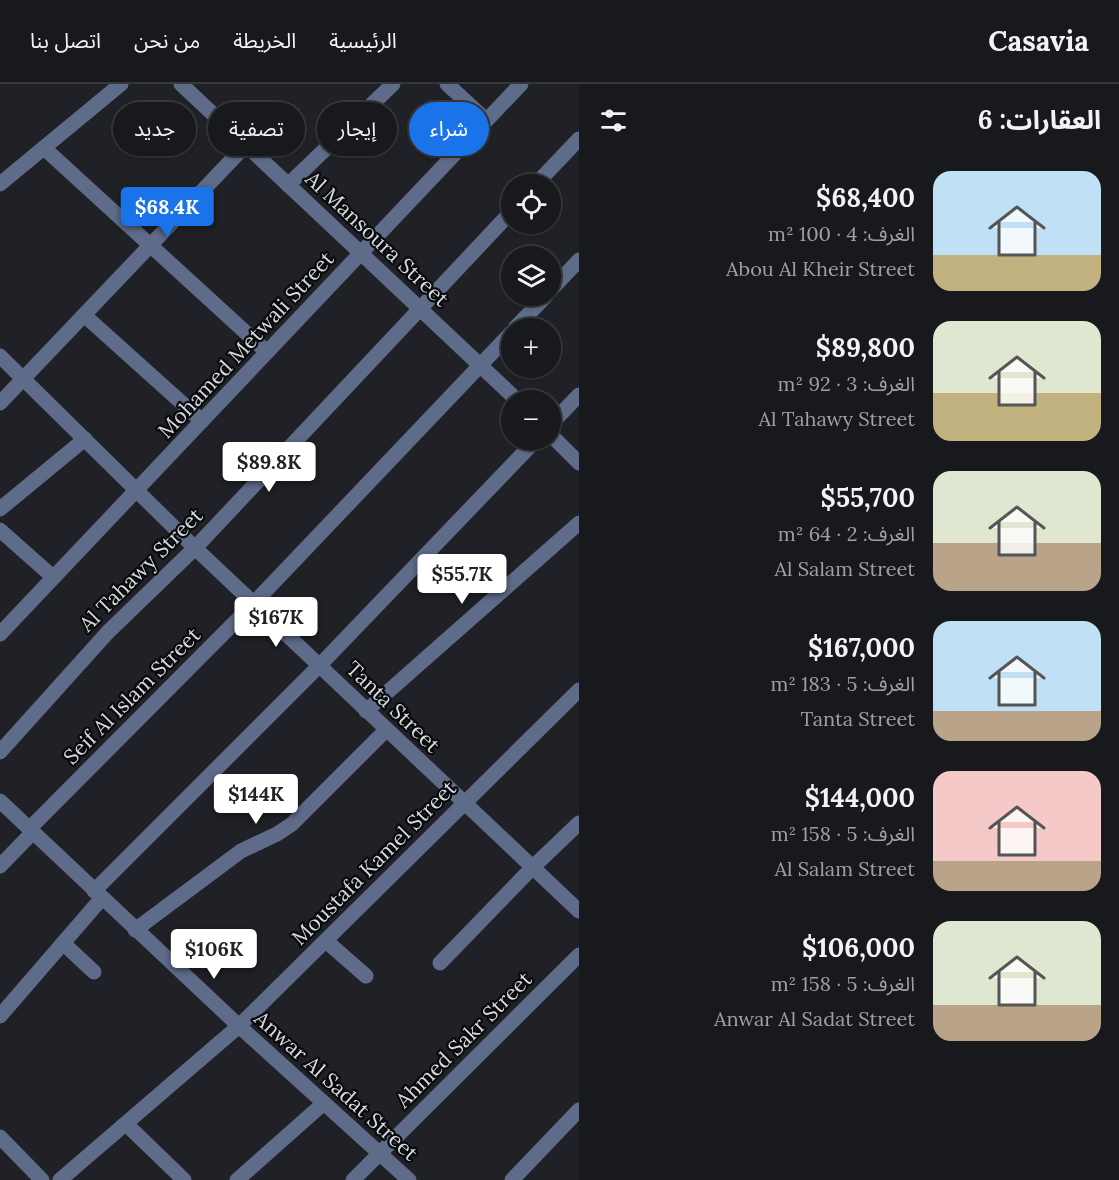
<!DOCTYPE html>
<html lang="ar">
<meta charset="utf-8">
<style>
:root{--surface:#17191c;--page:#242629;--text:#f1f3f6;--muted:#9ea0a3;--line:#36383b;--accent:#1a73e8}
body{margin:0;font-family:Lora,"Noto Sans Arabic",serif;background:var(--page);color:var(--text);direction:rtl;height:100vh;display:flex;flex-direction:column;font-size:22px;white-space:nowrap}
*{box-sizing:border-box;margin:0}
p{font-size:20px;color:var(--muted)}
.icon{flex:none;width:33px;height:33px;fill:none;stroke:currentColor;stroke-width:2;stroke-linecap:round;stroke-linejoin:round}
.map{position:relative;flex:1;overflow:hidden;direction:ltr}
.drawer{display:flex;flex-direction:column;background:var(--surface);width:540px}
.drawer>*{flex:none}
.banner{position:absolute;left:18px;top:18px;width:471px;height:54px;direction:rtl;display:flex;gap:12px}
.controls{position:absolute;left:501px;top:90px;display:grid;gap:12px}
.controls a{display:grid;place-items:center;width:60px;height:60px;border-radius:50%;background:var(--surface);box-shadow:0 2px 4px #0004,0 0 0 2px var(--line);font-size:30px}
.price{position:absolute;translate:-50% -51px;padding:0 14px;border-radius:6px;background:#fff;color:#222;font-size:20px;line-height:39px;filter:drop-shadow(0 2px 3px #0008)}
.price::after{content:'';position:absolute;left:50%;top:36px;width:18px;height:14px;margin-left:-9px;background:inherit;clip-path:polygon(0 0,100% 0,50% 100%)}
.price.selected{background:var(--accent);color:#fff}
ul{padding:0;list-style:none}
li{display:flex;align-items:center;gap:18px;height:150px;padding:0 18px}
li span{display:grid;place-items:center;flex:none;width:168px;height:120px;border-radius:18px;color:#555}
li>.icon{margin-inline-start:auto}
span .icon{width:72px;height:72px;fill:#fffc;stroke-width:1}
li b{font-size:26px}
h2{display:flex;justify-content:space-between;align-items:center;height:72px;padding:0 18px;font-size:26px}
.tag{padding:0 21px;border-radius:27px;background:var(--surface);box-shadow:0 2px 4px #0004,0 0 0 2px var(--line);font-size:21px;line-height:54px}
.tag.selected{background:var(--accent);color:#fff}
header{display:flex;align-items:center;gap:36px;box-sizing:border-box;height:84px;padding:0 30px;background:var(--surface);border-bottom:2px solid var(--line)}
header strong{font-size:28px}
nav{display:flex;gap:33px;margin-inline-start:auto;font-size:21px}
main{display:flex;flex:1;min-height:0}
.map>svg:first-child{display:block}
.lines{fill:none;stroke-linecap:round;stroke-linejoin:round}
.minor{stroke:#5e6c8a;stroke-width:15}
.labels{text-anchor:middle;stroke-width:4.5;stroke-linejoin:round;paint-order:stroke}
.street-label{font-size:21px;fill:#d8dadd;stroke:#090a0d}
</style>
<header>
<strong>Casavia</strong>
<nav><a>الرئيسية</a><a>الخريطة</a><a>من نحن</a><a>اتصل بنا</a></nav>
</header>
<main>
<section class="drawer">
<h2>العقارات: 6<svg class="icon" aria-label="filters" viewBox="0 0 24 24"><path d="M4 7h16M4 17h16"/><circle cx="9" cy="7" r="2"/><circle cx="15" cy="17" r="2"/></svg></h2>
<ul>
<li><span style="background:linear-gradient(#bfe0f5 70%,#c2b280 0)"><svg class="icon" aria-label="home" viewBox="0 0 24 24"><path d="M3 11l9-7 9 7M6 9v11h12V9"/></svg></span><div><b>$68,400</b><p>الغرف: 4 · 100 m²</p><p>Abou Al Kheir Street</p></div></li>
<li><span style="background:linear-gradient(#dfe7d0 60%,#c2b280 0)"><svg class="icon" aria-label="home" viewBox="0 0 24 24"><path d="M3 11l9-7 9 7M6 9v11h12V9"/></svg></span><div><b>$89,800</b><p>الغرف: 3 · 92 m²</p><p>Al Tahawy Street</p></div></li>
<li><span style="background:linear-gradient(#dfe7d0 60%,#b9a48a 0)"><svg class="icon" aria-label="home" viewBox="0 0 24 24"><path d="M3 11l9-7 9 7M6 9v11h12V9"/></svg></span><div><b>$55,700</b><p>الغرف: 2 · 64 m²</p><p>Al Salam Street</p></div></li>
<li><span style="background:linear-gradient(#bfe0f5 75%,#b9a48a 0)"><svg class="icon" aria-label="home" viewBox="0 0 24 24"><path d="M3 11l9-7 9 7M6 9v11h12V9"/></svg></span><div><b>$167,000</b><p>الغرف: 5 · 183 m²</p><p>Tanta Street</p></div></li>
<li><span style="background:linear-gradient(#f6c9c9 75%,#b9a48a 0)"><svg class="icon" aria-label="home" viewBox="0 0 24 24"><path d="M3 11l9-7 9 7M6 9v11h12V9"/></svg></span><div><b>$144,000</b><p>الغرف: 5 · 158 m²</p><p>Al Salam Street</p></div></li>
<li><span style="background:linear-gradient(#dfe7d0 70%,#b9a48a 0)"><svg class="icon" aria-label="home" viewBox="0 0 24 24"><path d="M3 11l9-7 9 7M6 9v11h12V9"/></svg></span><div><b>$106,000</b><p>الغرف: 5 · 158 m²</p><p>Anwar Al Sadat Street</p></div></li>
</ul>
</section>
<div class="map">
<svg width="579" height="1096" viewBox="0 0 579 1096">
<rect width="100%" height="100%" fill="#1f2126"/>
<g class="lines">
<g class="minor">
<path d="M181 0 517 316"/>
<path d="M447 0 486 36"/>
<path d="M44 64 267 268"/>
<path d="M0 100 121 0"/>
<path d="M536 100 579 55"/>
<path d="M288 101 393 0"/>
<path d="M550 207 579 176"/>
<path d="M84 231 202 337"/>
<path d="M515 244 546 212"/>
<path d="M0 272 195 464 579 827"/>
<path d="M0 319 246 61"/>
<path d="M550 341 579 311"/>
<path d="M550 350 579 379"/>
<path d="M0 425 85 355"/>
<path d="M0 446 53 493"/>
<path d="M0 550 521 0"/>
<path d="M366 627 579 439"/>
<path d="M0 668 108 548 195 464 512 127"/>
<path d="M0 717 239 942 409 1096"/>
<path d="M29 745 253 520 512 248"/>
<path d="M0 782 33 748"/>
<path d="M94 807 319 582 536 356"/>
<path d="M135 846 241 767 277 750 292 740 386 646"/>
<path d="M326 857 366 892"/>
<path d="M63 859 94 888"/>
<path d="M440 879 532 784 579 739"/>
<path d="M0 932 102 814"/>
<path d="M126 1040 184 1096"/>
<path d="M0 1053 42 1096"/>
<path d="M60 1096 239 942 579 606"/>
<path d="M237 1096 324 1019"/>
<path d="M353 1096 579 871"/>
<path d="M512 1096 579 1026"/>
</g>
</g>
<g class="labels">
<g class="street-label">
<text transform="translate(377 155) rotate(43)" y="7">Al Mansoura Street</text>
<text transform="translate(246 261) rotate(-47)" y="7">Mohamed Metwali Street</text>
<text transform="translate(141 486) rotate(-45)" y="7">Al Tahawy Street</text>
<text transform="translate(132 612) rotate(-45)" y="7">Seif Al Islam Street</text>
<text transform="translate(393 623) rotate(44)" y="7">Tanta Street</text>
<text transform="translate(374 779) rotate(-45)" y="7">Moustafa Kamel Street</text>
<text transform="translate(464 956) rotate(-45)" y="7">Ahmed Sakr Street</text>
<text transform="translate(336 1002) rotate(42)" y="7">Anwar Al Sadat Street</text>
</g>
</g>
</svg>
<div class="controls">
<a><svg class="icon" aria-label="locate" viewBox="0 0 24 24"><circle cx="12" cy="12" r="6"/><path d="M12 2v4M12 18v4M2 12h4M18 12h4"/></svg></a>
<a><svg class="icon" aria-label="layers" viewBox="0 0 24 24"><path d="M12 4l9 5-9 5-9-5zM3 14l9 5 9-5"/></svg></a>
<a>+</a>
<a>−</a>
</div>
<b class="price selected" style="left:167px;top:154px">$68.4K</b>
<b class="price" style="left:269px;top:409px">$89.8K</b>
<b class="price" style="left:462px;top:521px">$55.7K</b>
<b class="price" style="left:276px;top:564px">$167K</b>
<b class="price" style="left:256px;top:741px">$144K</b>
<b class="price" style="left:214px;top:896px">$106K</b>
<div class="banner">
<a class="tag selected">شراء</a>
<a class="tag">إيجار</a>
<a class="tag">تصفية</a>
<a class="tag">جديد</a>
</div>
</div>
</main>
